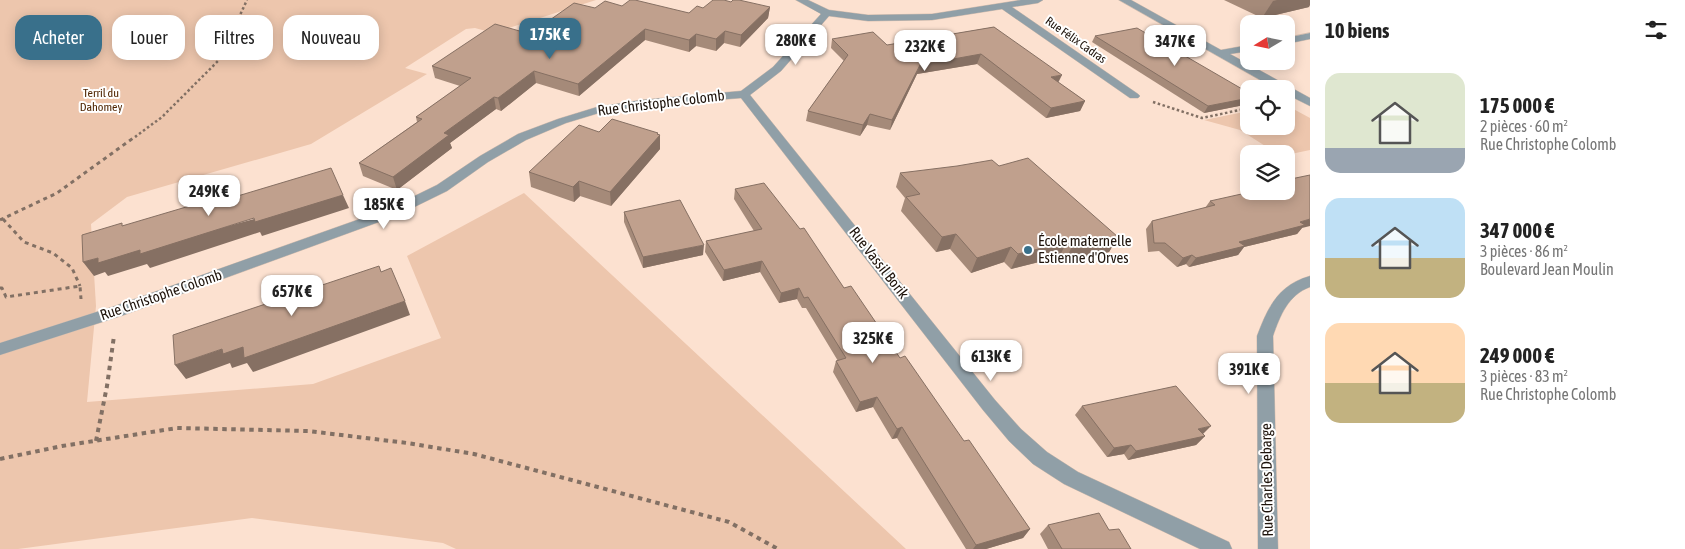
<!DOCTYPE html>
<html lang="fr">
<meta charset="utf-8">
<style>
:root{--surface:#fff;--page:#f2f2f2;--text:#222;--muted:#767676;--accent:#39708b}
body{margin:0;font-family:"Asap Condensed",sans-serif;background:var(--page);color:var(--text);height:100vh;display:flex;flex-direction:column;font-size:19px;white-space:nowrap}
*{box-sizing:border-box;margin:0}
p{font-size:16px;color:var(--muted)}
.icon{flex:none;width:28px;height:28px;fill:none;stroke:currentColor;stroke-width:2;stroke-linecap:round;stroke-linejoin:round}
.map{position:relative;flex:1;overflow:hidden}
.details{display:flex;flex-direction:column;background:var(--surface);width:375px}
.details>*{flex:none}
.hud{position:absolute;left:15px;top:15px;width:475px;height:45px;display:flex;gap:10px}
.needle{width:32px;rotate:260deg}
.tools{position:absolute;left:1240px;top:15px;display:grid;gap:10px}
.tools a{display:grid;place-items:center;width:55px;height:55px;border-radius:10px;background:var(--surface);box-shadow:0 2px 12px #0003;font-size:25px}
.price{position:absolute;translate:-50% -42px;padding:0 11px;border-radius:10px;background:#fff;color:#222;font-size:16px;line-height:32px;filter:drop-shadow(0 1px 2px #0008)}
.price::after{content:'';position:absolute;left:50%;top:30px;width:15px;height:11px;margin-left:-8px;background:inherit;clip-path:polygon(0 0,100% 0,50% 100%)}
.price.current{background:var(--accent);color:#fff}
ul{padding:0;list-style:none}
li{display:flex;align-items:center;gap:15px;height:125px;padding:0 15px}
li span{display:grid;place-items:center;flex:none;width:140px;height:100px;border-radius:15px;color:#555}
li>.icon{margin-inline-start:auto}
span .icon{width:60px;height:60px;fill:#fffc;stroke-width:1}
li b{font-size:21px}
h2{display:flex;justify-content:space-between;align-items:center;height:60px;padding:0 15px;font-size:21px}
.chip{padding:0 18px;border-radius:15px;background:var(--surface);box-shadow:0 2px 12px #0003;font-size:18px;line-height:45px}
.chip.current{background:var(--accent);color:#fff}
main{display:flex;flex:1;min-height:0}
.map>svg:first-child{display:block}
.green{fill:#edc6ad}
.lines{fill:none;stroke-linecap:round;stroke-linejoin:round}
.minor-casing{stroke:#d8c0b0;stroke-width:1}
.path-far2{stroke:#827064;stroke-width:2.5;stroke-dasharray:2.5 2.5;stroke-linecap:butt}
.path-far1{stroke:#827064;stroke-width:3;stroke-dasharray:4 4;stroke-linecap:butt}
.path{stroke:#827064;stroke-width:4;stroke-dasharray:4.5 4.5;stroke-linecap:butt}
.minor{fill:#909fa7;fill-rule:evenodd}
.wall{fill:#a58a79}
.shaded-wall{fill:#867063}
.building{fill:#c0a08d;stroke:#867063}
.poi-dot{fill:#39708b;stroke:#fff;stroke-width:2}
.labels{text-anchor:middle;stroke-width:4;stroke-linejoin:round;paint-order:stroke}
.far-street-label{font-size:12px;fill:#1e130b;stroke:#fff}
.far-park-label{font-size:12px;fill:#4f2502;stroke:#fff}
.street-label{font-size:15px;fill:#1e130b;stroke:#fff}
.poi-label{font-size:15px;fill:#1e130b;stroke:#fff;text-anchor:start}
</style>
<main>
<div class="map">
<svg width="1310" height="549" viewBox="0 0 1310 549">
<rect width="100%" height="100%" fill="#fce1d0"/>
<g class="green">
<path d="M0 0H596L493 33 475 28 466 29 405 68 427 74 311 144 127 197 91 224 96 306 87 402 313 384 441 338 407 256 524 193 906 549H456L443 543 252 518 18 549H0Z"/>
<path d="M1286 105 1310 118V150L1286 155 1278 154 1240 130 1204 120 1249 111V126H1286Z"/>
</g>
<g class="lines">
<g class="minor-casing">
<g id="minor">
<path d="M796 0H808L829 10 868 15 932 14 1021 0H1043L1038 3 1012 7 1138 94 1140 96 1138 98H1130L1002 9 932 20 868 21 829 16 781 71 750 95 995 400 1021 429 1047 452 1078 472 1229 542 1232 549H1200L1064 484 1033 464 1009 441 983 410 741 98 641 106 599 113 566 123 526 140 488 162 447 191 398 215 124 315 0 355V343L112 307 388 209 437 185 480 156 518 134 558 119 597 107 641 100 741 91 773 67 821 14Z"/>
<path d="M1119 0H1131L1221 50 1249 45V51L1230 54 1310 98V106L1286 94V89H1276Z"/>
<path d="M1310 33V39L1286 44V38Z"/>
<path d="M1310 276V287C1288 295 1280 316 1273 336L1278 549H1258L1257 336C1268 307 1278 285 1310 276Z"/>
</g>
</g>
<g class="path-far2">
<path d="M1153 102 1202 118 1249 108"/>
<path d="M135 137 162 117 219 60 247 0"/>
</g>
<g class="path-far1">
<path d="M3 219 24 242 53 253 72 268 80 286"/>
<path d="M0 220 57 193 136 136"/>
<path d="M0 288H2L6 297 80 286 81 299"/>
</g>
<g class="path">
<path d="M96 441 107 386 114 336"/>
<path d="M0 459 62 446 177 428 308 431 407 443 474 454 729 522 778 549"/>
</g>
<use href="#minor" class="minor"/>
</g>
<g class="wall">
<path d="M1224 0H1310L1309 7 1262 18Z"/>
<path d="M731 2 770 7 768 18 740 47 724 43 716 51 696 46 689 52 645 40 579 96 536 83 501 111 496 109 450 143 452 148 397 190 363 176 359 163 417 122 416 117 460 86 435 78 432 66 530 34 595 8 622 6 689 13Z"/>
<path d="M994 27 1058 82 1085 101 1080 111 1046 118 977 64 917 74 890 130 867 125 860 136 806 121 808 111 844 61 831 48 832 39 887 45Z"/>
<path d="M1095 36 1249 93V104L1204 113 1092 42Z"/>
<path d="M599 132 658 133V135H660V149L611 206 580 196 574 202 531 187 529 172Z"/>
<path d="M999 166 1118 237 1109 252 1064 262 1059 257 1011 269 1004 262 971 273 950 249 936 252 901 211 905 198 896 187 900 173Z"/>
<path d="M735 189 844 288 900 358 1030 529 1023 538 986 549H966L897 438 892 439 873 407 856 412 833 372 836 361H838L806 308H802L797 299 779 303 760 272 723 281 705 252 706 241 754 231 734 199Z"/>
<path d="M1210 201 1302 228 1297 234 1244 247 1238 255 1189 267 1186 264 1177 267 1159 251 1148 252 1146 229 1152 221 1205 208Z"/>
<path d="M624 212 703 255 643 268 624 222Z"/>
<path d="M1082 406 1203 434 1205 436 1196 445 1128 460 1124 454 1107 457 1075 415Z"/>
<path d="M1048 525 1109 530 1131 549H1048L1040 534Z"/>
</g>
<g class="shaded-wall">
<path d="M1277 0H1310V5L1309 7 1262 18 1273 1Z"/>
<path d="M770 7 768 18 740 47 741 35Z"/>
<path d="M645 29V40L579 96 578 84Z"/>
<path d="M725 31 724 43 716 51V39Z"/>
<path d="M696 34V46L689 52V40Z"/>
<path d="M981 54 977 64 917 74 890 130 892 120 920 65Z"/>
<path d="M534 71 536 83 501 111 498 98Z"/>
<path d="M1062 75 1057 85 1051 77Z"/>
<path d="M494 97 496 109 450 143 452 148 397 190 393 177 444 133Z"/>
<path d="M1249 98V104L1204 113 1208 106Z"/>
<path d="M1085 101 1080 111 1046 118 1051 108Z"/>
<path d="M870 114 867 125 860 136 863 125Z"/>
<path d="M658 133V137L660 135V149L611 206 610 192Z"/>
<path d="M579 181 580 196 574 202 573 187Z"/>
<path d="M343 195 349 208 262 236 260 232 150 268 147 264 108 276 105 272 94 276 83 262 98 258 140 250Z"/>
<path d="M1310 219V226L1302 228 1297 234 1244 247 1238 255 1189 267 1196 258 1239 242 1300 222Z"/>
<path d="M956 234 950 249 936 252 942 237Z"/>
<path d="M1118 237 1109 252 1064 262 1072 247Z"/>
<path d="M1067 242 1059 257 1011 269 1018 254Z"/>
<path d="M704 245 703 255 643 268V257Z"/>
<path d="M1011 247 1004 262 971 273 977 258Z"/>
<path d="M1192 255 1186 264 1177 267 1183 258Z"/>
<path d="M762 261 760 272 723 281 724 270Z"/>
<path d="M799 288 797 299 779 303 781 293Z"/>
<path d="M405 301 410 315 253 372 247 363 232 368 230 363 186 379 175 365 222 349 243 347Z"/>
<path d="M877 397 873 407 856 412 860 402Z"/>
<path d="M1211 426 1202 435 1198 429Z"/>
<path d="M902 427 897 438 892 439 897 429Z"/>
<path d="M1205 436 1196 445 1128 460 1136 451Z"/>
<path d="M1131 445 1124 454 1107 457 1114 448Z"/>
<path d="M1030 529 1023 538 986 549H973L976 545Z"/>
</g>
<g class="building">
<path d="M630 0H635L689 13 697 6 703 8 713 0H724L731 2 733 0H739L770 7 741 35 725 31 716 39 696 34 689 40 645 29 578 84 534 71 498 98 494 97 444 133 449 135 393 177 359 163 422 119 416 117 471 78 432 66 495 24 530 34 574 3 595 8 605 1 622 6Z"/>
<path d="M994 27 1062 75 1051 77 1085 101 1051 108 981 54 920 65 892 120 870 114 863 125 808 111 848 55 832 39 873 32 887 45Z"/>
<path d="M1137 28 1249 93V98L1208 106 1095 36Z"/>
<path d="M612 119 658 133 657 134 660 135 610 192 579 181 573 187 529 172 579 125 599 132Z"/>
<path d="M1028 158 1118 237 1072 247 1067 242 1018 254 1011 247 977 258 956 234 942 237 906 197 920 194 900 173 957 166 992 160 999 166Z"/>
<path d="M331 168 343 195 255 222 254 218 140 254V250L98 263V258L83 262 82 235 122 223V226L230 194 231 198Z"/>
<path d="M1310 175V219L1300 222 1305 225 1239 242 1245 246 1196 258 1192 255 1183 258 1165 243H1154L1152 221 1215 205 1210 201 1255 191H1286V180Z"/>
<path d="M764 183 800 229 804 228 844 288 851 286 900 358 905 356 964 441 969 440 1030 529 976 545 902 427 897 429 877 397 860 402 836 361 846 358 808 297 804 298 799 288 781 293 762 261 724 270 706 241 762 229 735 189Z"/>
<path d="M680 200 704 245 643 257 624 212Z"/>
<path d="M379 266 381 272 391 268 405 301 244 358 243 347 223 354 222 349 175 365 173 335Z"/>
<path d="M1176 386 1211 426 1198 429 1205 436 1136 451 1131 445 1114 448 1082 406Z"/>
<path d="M1099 513 1109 530 1119 529 1131 549H1062L1048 525Z"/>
</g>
<circle class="poi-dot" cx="1028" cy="250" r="5"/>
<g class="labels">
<g class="far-street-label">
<text transform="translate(1076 40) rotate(35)" y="4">Rue Félix Cadras</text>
</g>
<g class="far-park-label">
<text x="101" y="97">Terril du<tspan x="101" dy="14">Dahomey</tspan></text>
</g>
<g class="street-label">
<text transform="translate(661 103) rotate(-7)" y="5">Rue Christophe Colomb</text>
<text transform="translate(879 263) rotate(52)" y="5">Rue Vassil Borik</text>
<text transform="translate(161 295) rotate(-19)" y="5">Rue Christophe Colomb</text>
<text transform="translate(1267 480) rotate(-91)" y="5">Rue Charles Debarge</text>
</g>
<g class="poi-label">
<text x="1038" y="246">École maternelle<tspan x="1038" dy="17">Estienne d'Orves</tspan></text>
</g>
</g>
</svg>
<div class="tools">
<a><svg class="needle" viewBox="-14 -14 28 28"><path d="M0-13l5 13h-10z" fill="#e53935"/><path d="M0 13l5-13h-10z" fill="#767676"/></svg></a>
<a><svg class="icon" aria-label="locate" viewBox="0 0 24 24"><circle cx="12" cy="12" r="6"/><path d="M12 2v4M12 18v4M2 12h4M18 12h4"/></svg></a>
<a><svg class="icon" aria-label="layers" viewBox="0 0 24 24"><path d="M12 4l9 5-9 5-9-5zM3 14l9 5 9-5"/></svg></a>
</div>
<b class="price current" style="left:550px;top:60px">175K €</b>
<b class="price" style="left:796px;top:66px">280K €</b>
<b class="price" style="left:1175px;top:67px">347K €</b>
<b class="price" style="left:925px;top:72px">232K €</b>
<b class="price" style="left:209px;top:217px">249K €</b>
<b class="price" style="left:384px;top:230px">185K €</b>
<b class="price" style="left:292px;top:317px">657K €</b>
<b class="price" style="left:873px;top:364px">325K €</b>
<b class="price" style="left:991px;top:382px">613K €</b>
<b class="price" style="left:1249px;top:395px">391K €</b>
<div class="hud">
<a class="chip current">Acheter</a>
<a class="chip">Louer</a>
<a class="chip">Filtres</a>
<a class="chip">Nouveau</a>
</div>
</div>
<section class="details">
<h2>10 biens<svg class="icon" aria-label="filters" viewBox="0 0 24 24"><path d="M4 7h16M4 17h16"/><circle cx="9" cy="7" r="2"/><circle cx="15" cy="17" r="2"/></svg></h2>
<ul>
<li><span style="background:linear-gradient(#dfe7d0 75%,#9aa5b1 0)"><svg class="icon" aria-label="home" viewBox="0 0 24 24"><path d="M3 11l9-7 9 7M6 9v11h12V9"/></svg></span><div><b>175 000 €</b><p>2 pièces · 60 m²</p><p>Rue Christophe Colomb</p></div></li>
<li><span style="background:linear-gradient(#bfe0f5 60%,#c2b280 0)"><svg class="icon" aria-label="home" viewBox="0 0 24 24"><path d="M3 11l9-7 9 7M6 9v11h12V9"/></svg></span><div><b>347 000 €</b><p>3 pièces · 86 m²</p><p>Boulevard Jean Moulin</p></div></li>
<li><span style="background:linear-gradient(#ffd9b3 60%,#c2b280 0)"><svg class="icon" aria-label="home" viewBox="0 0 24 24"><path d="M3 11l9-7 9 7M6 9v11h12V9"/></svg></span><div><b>249 000 €</b><p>3 pièces · 83 m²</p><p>Rue Christophe Colomb</p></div></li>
</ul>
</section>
</main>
